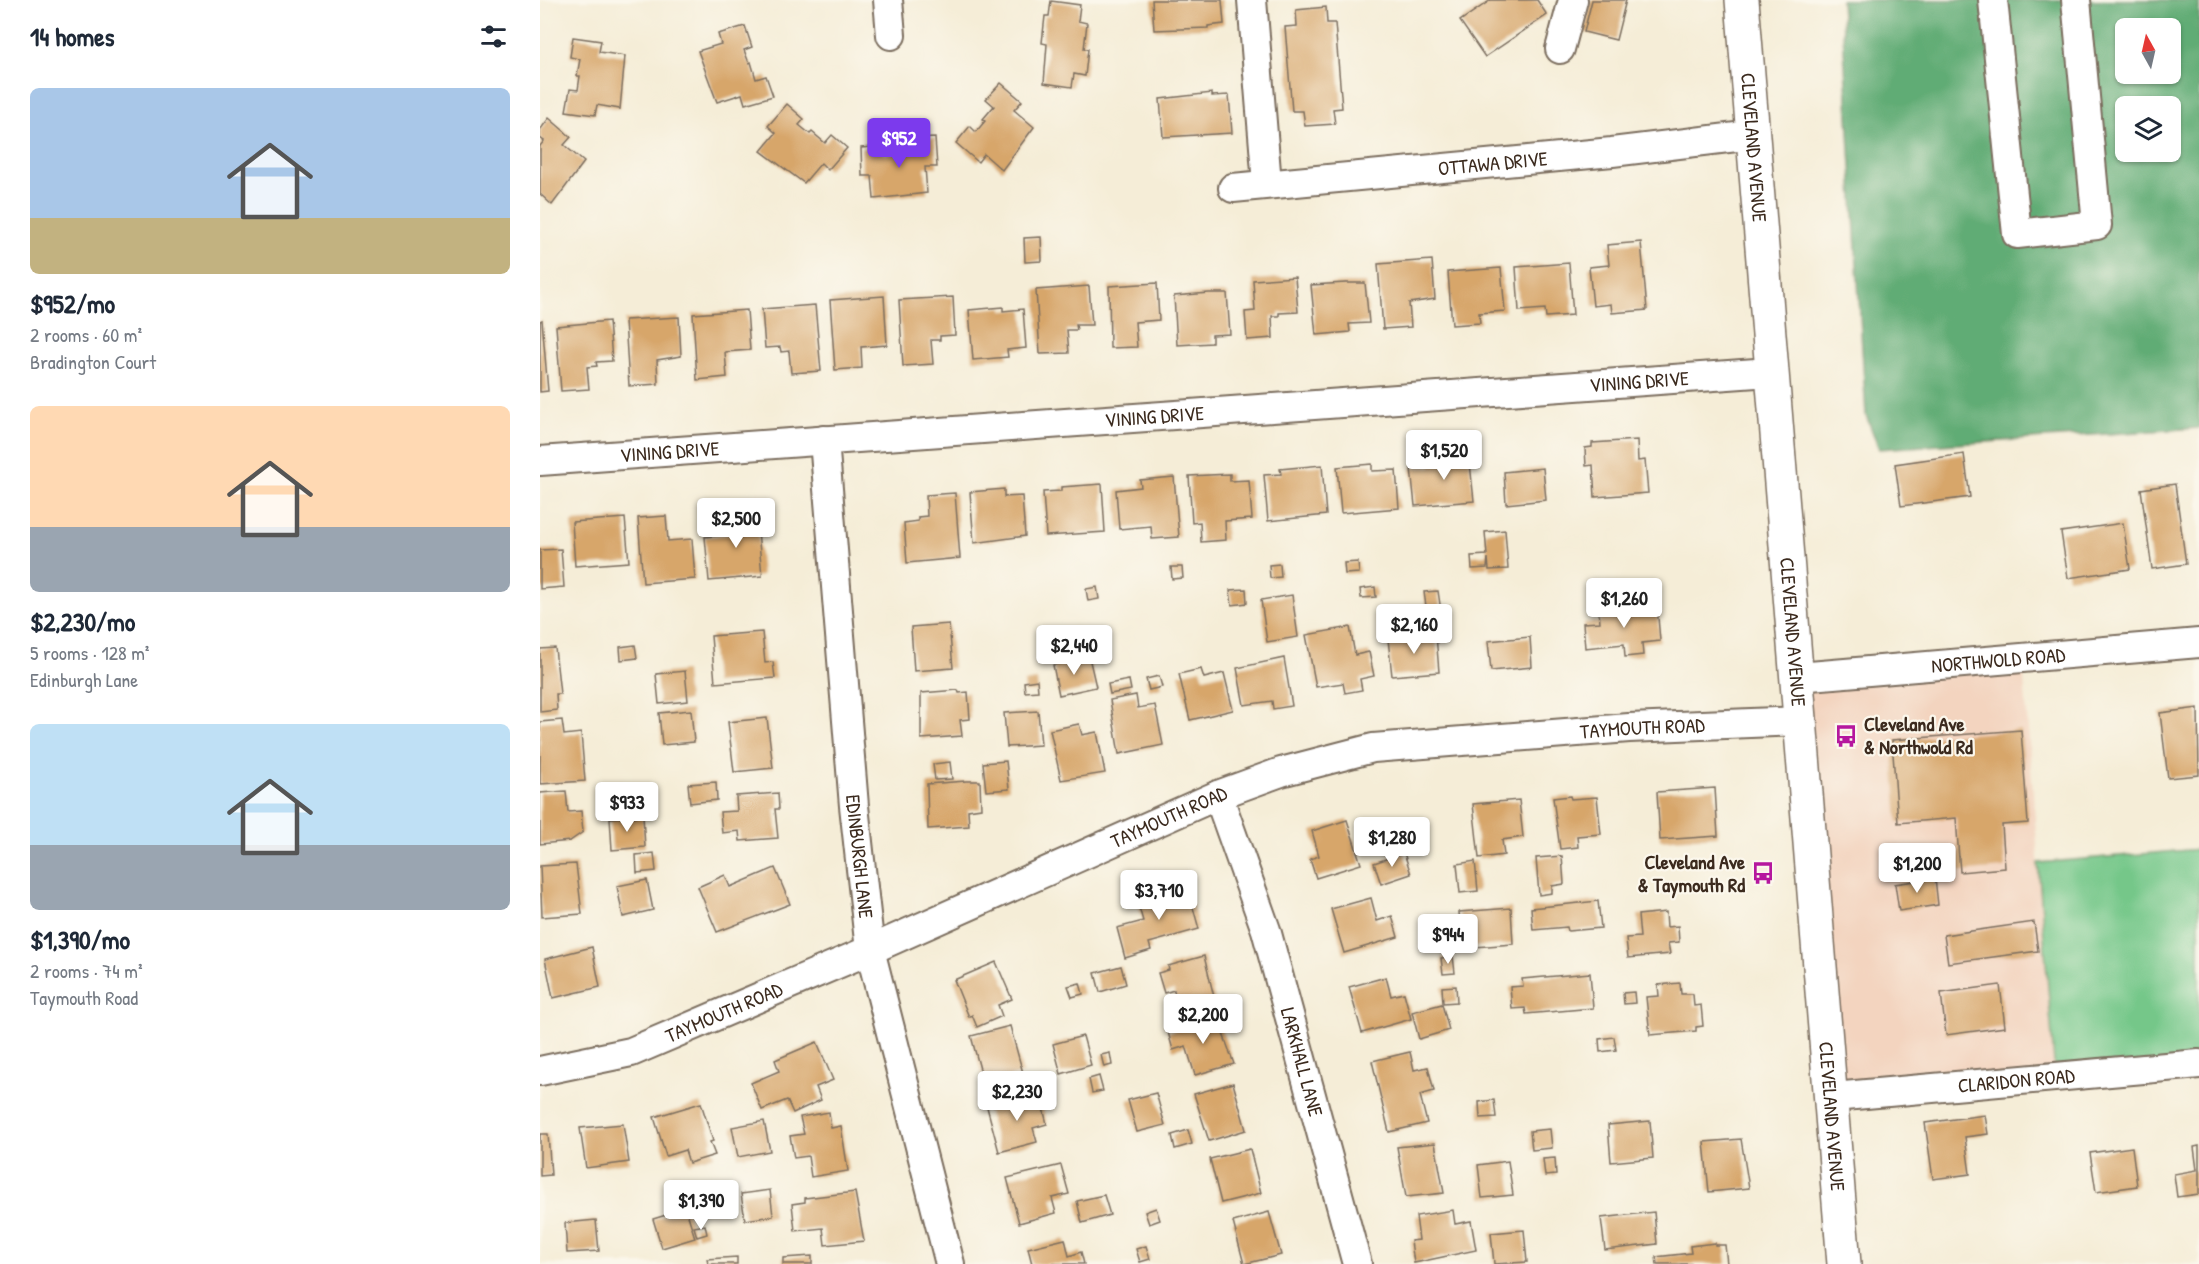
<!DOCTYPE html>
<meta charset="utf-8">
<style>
:root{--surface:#fff;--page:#f6f6f7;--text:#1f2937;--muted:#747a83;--accent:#7c3aed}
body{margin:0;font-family:"Patrick Hand",sans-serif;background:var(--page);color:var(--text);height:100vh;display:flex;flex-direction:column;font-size:22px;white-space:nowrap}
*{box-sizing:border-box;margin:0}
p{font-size:20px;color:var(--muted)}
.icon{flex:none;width:33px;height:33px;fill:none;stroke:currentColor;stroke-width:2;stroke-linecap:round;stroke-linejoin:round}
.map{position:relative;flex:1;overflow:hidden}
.side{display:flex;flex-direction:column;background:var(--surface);width:540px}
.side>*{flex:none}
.needle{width:39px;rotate:352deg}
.tools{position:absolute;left:1575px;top:18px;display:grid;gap:12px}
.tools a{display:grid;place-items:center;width:66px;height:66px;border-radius:9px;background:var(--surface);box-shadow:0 2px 4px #0004;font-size:30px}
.price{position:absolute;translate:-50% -51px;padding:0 14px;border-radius:6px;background:#fff;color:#222;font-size:20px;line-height:39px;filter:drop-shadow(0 2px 3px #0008)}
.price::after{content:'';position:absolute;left:50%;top:36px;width:18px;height:14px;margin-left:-9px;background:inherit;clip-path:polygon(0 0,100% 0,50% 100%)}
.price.selected{background:var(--accent);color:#fff}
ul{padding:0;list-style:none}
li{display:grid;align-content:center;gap:12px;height:318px;padding:0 30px}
li span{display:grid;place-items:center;height:186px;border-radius:9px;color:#555}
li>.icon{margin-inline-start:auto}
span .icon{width:108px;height:108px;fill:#fffc;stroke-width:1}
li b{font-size:26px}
h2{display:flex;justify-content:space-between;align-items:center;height:72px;padding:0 30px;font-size:26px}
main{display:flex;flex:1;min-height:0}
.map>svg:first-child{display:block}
.built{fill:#f3d4bf}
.green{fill:#75c789;stroke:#587854;stroke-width:1.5}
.forest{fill:#60ac75;stroke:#4e6b4a;stroke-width:1.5;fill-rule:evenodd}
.building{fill:#d7a66a}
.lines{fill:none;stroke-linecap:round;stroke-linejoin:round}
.minor-casing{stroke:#7c6e5f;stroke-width:32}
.major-casing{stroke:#7c6e5f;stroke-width:36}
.minor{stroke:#fff;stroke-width:28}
.major{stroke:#fff;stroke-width:33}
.labels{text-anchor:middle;stroke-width:4.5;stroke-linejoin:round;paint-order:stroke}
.street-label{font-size:20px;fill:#3b2a1e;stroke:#fbf7ec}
.poi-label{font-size:20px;font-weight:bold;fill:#3b2a1e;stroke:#fbf7ec;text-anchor:start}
</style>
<main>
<section class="side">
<h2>14 homes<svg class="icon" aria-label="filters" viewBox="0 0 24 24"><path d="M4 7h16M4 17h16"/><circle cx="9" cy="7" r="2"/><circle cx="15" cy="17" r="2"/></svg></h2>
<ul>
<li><span style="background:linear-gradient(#a9c7e8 70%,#c2b280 0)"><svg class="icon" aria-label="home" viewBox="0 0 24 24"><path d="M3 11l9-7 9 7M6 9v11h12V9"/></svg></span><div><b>$952/mo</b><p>2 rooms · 60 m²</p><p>Bradington Court</p></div></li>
<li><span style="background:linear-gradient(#ffd9b3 65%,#9aa5b1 0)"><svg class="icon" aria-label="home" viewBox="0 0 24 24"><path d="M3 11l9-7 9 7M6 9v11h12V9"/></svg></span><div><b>$2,230/mo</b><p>5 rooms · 128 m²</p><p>Edinburgh Lane</p></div></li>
<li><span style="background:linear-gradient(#bfe0f5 65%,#9aa5b1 0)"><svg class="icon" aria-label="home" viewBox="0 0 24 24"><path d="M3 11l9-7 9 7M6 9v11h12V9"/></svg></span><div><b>$1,390/mo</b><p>2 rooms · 74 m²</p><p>Taymouth Road</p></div></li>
</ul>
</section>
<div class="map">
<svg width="1659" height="1264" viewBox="0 0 1659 1264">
<rect width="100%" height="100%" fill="#fbf7ec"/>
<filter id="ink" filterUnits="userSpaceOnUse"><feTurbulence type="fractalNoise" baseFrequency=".0167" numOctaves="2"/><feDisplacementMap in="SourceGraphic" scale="12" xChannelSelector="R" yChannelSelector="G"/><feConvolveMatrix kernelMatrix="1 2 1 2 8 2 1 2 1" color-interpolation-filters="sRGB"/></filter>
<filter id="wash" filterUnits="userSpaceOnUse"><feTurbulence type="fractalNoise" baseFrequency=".008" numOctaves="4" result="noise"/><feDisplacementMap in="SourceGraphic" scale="24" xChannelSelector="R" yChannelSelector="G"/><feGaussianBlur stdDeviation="1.35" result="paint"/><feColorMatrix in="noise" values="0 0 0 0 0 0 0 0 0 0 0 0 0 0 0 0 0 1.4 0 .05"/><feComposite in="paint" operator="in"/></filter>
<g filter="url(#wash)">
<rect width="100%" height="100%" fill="#f5edd7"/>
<path class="built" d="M1482 653 1515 1075 1292 1092 1257 670Z"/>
<path class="green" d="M1659 849V1058L1515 1075 1498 863Z"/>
<path class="forest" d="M1301 0H1659V428L1339 449 1326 415ZM1586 28H1630V74H1586ZM1586 106H1630V152H1586Z"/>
<g id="blocks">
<g class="building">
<path d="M612 0H682L684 24 668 26V28L614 30Z"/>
<path d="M951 0H997L1007 15 945 57 920 21Z"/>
<path d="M1052 0H1086L1076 40 1044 32Z"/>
<path d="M511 1 540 5 538 21 547 23 544 49H548L545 76 534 74 532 87 504 83 507 44 502 43 505 16H509Z"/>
<path d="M786 7 787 23H795L802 108 793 109 795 124 765 126 763 111H752L745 27 757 26 756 10Z"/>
<path d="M205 26 212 47 204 50 209 63 211 62 216 79 226 76 233 96 205 104 202 94 177 102 158 51 181 44 178 34Z"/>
<path d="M33 37 61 41 59 52 85 56 80 109 57 105 55 115 26 111 30 89 38 90 40 76H37L40 59 30 57Z"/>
<path d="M461 83 482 101 474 110 494 127 462 170 444 154 438 162 416 143 430 126 436 132 445 121 443 119 454 106 446 99Z"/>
<path d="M672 93V96L689 95 692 133 623 137 620 99Z"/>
<path d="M247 104 264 119 259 125 270 134 272 132 285 143 292 135 307 148 288 170 281 163 264 183 221 151 236 133 228 126Z"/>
<path d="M9 118 31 137 24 145 44 162 12 205 0 194V146L4 141 0 138V130Z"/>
<path d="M395 138 397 167H385L387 193 334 199 332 176H322L321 148 343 146V154L357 153V150L374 149V139Z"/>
<path d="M501 237 502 261 485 262 484 238Z"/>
<path d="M1101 242 1107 310 1072 313 1071 304 1053 306 1049 267 1069 265 1067 245Z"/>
<path d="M892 260 895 299 869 303 871 327 843 329 838 264Z"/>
<path d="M1029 263 1033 315 1006 317 1005 309 979 311 976 267Z"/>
<path d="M961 268 965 311 939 313 940 323 912 325 908 272Z"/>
<path d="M755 277 758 312 739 313V316H732L733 338 707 340 705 312 715 311 713 280Z"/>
<path d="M617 283 619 320 595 322 597 347 570 348 569 286Z"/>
<path d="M806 283H825L829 323 809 324 810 332 776 335 771 285Z"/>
<path d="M549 286 552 325H536L537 330H527L529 353 500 354 496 290Z"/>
<path d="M669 293H687L690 334 672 335V343L637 345 634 296Z"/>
<path d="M344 296 347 345 321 347 322 368 295 370 290 300Z"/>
<path d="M413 297 415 335 400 336V340H391L393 364 363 366 359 300Z"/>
<path d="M275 305 281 371 251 373 249 351 241 352 240 347 225 348 222 309Z"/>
<path d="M463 307V311L483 309 486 348 467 350 468 357 433 360 429 310Z"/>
<path d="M207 310 210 350 185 352 187 377 157 380 153 314Z"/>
<path d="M139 317 141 356 117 360 118 384 89 386 85 320Z"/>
<path d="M2 320 8 391 0 392V321Z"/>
<path d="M69 321 72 361 56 362 57 366 47 367 49 389 21 391 16 326Z"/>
<path d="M1097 440 1098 461 1105 460 1108 493 1055 497 1053 465 1046 466 1045 448 1052 447V443Z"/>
<path d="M929 454 934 501 875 506 871 468 891 466V458Z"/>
<path d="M1424 454 1430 497 1361 506 1355 464Z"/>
<path d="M832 464V471L856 470 859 508 801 513 797 467Z"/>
<path d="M782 465 786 515 728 521 724 475 741 474 740 469Z"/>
<path d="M1003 468 1006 500 966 504 964 472Z"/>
<path d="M690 474V481L709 480 712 519 685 521 686 540 661 542 660 522 652 523 649 476Z"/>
<path d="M634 477 639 537 612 539 611 526 579 529 576 490 601 487 600 480Z"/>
<path d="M562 484 565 532 506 536 503 492 521 491V487Z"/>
<path d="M1635 484 1646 564 1612 569 1601 489Z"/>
<path d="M464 489V497L482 496 485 536 434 543 430 492Z"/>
<path d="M415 493 420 558 367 563 364 523 378 521V517L387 516 386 495Z"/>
<path d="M216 508 222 576 169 581 165 537 191 534 189 510Z"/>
<path d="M126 516 128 541 152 539 155 579 103 583 98 518Z"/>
<path d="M85 518 89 562 35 566 32 522Z"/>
<path d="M1583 523 1590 569 1528 578 1521 532Z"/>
<path d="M965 530 968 569 949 570 948 558 947 568 932 569 931 556 947 555 945 532Z"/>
<path d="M21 549 24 587 0 589V550Z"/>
<path d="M818 562 819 573 805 574 804 563Z"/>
<path d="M740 564 741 577 730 578 729 565Z"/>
<path d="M631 567H642L643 578 632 579Z"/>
<path d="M557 587 559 599 548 601 546 589Z"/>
<path d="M835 587 836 597 821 598 820 589Z"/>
<path d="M706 589 707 603 692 605 690 590Z"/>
<path d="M898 591 901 611 887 613 884 592Z"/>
<path d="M752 595 758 637 727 642 721 600Z"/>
<path d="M1117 605 1120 641 1102 643 1103 655 1085 657 1084 644 1045 648 1043 623 1060 622 1059 611Z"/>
<path d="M409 624 413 668 374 671 371 627Z"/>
<path d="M810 627 815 655 829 652 834 676 820 679 822 690 805 693 803 683 776 687 766 635Z"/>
<path d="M222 632 225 663 233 662 235 678 175 683 171 636Z"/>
<path d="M896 635 899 672 852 676 848 639Z"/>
<path d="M990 637 992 667 951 671 948 641Z"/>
<path d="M95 645 97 658 81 660 80 647Z"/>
<path d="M15 648 20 694H16L17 710 0 712V649Z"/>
<path d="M549 657 556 687 519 695 513 665Z"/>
<path d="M744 658 752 706 733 709 732 701 704 705 697 668Z"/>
<path d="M661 669 664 678 684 673 693 710 650 720 639 674Z"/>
<path d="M145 671 148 701 119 704 116 674Z"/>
<path d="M619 676 622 687 609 690 606 679Z"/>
<path d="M497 680 498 691 485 692 484 682Z"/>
<path d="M589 680 591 690 570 694 568 684Z"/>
<path d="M418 690 419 693 428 692 430 719 420 720 422 736 381 739V693Z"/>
<path d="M596 695 598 708 615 705 623 745 579 754 570 700Z"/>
<path d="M1658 708 1659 775 1628 778 1620 713Z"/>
<path d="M151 710 154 742 122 745 119 713Z"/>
<path d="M498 711 501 745 467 747 464 713Z"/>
<path d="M227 718 233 768 194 772 188 722Z"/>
<path d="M22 720 24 735 41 733 45 781 0 784V722Z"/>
<path d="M539 724 542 735 557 732 565 773 521 780 510 730Z"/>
<path d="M1481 730 1488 823 1462 825 1465 868 1420 872 1416 818 1358 823 1352 740Z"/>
<path d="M466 761 469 789 446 791 443 763Z"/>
<path d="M410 762 412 779 395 780 393 764Z"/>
<path d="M426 781H440L441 808 428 810 429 826 388 829 387 784Z"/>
<path d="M176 782 177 800 150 803 148 784Z"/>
<path d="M1175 788 1178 836 1120 840 1117 792Z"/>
<path d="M26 791 28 812 41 811 43 832 30 841 0 844V793Z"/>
<path d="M238 793 239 809H235L238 838 200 841 199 831 182 833 180 812 197 811 196 796Z"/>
<path d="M1030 796 1031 799 1057 797 1061 834 1037 836 1038 847 1020 849 1013 798Z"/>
<path d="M979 800 983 837 962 840 964 855 939 858 933 804Z"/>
<path d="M103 816 105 847 72 850 70 818Z"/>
<path d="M807 820 821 864 776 878 770 859 779 856 772 831Z"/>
<path d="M114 853 116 871 97 873 96 855Z"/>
<path d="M864 853 871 874 841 884 834 863Z"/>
<path d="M1022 856 1024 884 1012 886V893L999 895 996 858Z"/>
<path d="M935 861 938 891 920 893 917 864Z"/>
<path d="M36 864 42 914 2 917 0 866Z"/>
<path d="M235 868 250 904 177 932 158 887 185 875 190 887Z"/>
<path d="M1395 878 1398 905 1359 911 1355 884Z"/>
<path d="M107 880 113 910 83 917 77 886Z"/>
<path d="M647 886 659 929 609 943 611 950 585 958 577 928 603 921 598 904 610 901 608 896Z"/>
<path d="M831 898 837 921 852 916 858 937 804 953 791 909Z"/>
<path d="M1058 901 1061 928 1028 931 1027 927 993 930 991 908Z"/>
<path d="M971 908 973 944 922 948 919 912Z"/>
<path d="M1126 912 1127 927 1138 926 1139 942 1128 943 1130 954 1088 958 1086 938 1100 937 1098 915Z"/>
<path d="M1494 922 1498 951 1408 963 1404 935Z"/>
<path d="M52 947 60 987 13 998 5 959Z"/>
<path d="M664 956 675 1001 638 1010 634 990 624 993 618 973 629 970 628 966Z"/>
<path d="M913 956 915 973 903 974 901 958Z"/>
<path d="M456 962 472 999 458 1005 462 1016 437 1027 432 1015 429 1017 414 980Z"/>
<path d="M581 966 586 984 560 992 555 973Z"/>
<path d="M1050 973 1053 1008 986 1014 985 1008 972 1009 970 987 983 986 982 979Z"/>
<path d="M846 977 851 996 864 993 871 1019 822 1033 809 987Z"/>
<path d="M540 983 543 994 532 997 528 986Z"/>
<path d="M1140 983 1141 994H1153L1154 1006 1161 1005 1163 1026 1156 1027V1031L1110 1035 1106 997 1119 996 1118 985Z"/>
<path d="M1460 985 1465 1027 1406 1035 1401 993Z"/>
<path d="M916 986 917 1002 903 1003 902 987Z"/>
<path d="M1094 992 1095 1003 1084 1004 1083 993Z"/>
<path d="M902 1004 909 1030 879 1039 872 1012Z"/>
<path d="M677 1017 694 1064 655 1075 646 1046 633 1050 628 1032Z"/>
<path d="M470 1026 483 1073 444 1084 431 1036Z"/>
<path d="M543 1036 551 1065 521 1074 513 1044Z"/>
<path d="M1074 1037 1076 1050 1060 1052 1059 1039Z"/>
<path d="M277 1042 293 1080 276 1087 281 1100 253 1113 247 1100 222 1110 211 1083 239 1071 235 1060Z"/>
<path d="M870 1052 874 1070 888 1067 894 1091 880 1095 887 1123 849 1132 832 1061Z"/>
<path d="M570 1053 572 1065 564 1067 561 1055Z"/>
<path d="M559 1076 563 1091 552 1093 549 1079Z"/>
<path d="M693 1083 706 1130 669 1141 654 1094Z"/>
<path d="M616 1093 625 1125 597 1132 588 1100Z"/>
<path d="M500 1096 507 1124 493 1128 497 1142 459 1152 447 1107Z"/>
<path d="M954 1100 956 1117 940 1118 939 1102Z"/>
<path d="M161 1103 173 1141 170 1142 175 1155 149 1163 145 1150 126 1156 114 1117Z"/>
<path d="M289 1112 291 1128 301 1126 308 1171 271 1177 268 1156 254 1158 250 1136 264 1134 260 1117Z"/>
<path d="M1445 1115 1448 1134 1425 1137 1430 1174 1393 1179 1385 1123Z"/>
<path d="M224 1121 230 1151 198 1157 192 1127Z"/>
<path d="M1110 1121 1113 1158 1071 1162 1068 1125Z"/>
<path d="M83 1124 89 1162 46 1168 40 1128Z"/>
<path d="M1010 1129 1012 1148 992 1150 990 1131Z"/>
<path d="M648 1130 652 1144 635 1149 632 1135Z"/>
<path d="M0 1134H8L11 1175 0 1176Z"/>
<path d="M1201 1139 1209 1188 1169 1192 1164 1142Z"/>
<path d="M895 1143 904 1193 866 1197 857 1147Z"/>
<path d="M1659 1146V1194L1637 1197 1634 1174 1657 1170 1654 1147Z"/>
<path d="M1592 1147 1597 1186 1556 1192 1550 1153Z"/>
<path d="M710 1149 721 1193 681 1203 670 1159Z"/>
<path d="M1015 1158 1016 1175 1005 1176 1003 1159Z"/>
<path d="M968 1161 973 1195 942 1198 938 1165Z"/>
<path d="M521 1165 529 1194 512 1198 516 1213 479 1223 467 1178Z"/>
<path d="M230 1190 233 1216 205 1220 201 1194Z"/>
<path d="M315 1192 324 1241 285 1245 283 1228 255 1231 252 1204 265 1202V1198Z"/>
<path d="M564 1195 570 1215 542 1223 537 1201Z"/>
<path d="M616 1208 620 1220 609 1224 605 1212Z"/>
<path d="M146 1209 155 1238 122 1248 113 1219Z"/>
<path d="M913 1210 915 1224 931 1221 936 1250 874 1263 871 1241 879 1240 876 1216Z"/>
<path d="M729 1212 741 1255 704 1264 693 1222Z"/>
<path d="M1114 1212 1117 1244 1065 1250 1061 1218Z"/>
<path d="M56 1220 59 1251 27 1253 25 1223Z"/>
<path d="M165 1225 167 1234 157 1237 154 1227Z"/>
<path d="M984 1230 987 1262 954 1264 951 1233Z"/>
<path d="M525 1239 529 1256 541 1252 544 1264H492L488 1248Z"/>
<path d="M1175 1243V1245H1185L1187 1264H1117L1116 1257 1151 1253 1150 1246Z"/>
<path d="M606 1246 610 1259 600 1262 596 1249Z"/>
<path d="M272 1256V1264H243V1258Z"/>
<path d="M197 1257V1264H168L167 1259Z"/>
</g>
</g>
</g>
<g filter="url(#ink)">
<use href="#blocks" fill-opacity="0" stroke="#7c6e5f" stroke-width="1.5"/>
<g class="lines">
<g class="minor-casing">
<g id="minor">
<path d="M348 0 351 35"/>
<path d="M712 0 727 184"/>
<path d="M1453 0 1477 234 1557 225 1536 0"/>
<path d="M1020 49 1033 0"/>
<path id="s1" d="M693 188 1072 152 1213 135"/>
<path id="s2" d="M284 440 314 806 330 950 410 1264"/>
<path id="s3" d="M0 461 1230 372"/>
<path id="s4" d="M1258 677 1659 643"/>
<path id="s5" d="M678 795 726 930 817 1264"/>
<path id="s6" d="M0 1071 91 1052 330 950 678 795 741 772 833 748 1089 728 1260 721"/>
<path id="s7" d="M1293 1097 1659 1064"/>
</g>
</g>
<g class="major-casing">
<g id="major">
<path id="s8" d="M1202 0 1304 1264"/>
</g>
</g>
<use href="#minor" class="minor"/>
<use href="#major" class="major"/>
</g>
</g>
<defs>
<g id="bus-bare" transform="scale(1.8)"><path d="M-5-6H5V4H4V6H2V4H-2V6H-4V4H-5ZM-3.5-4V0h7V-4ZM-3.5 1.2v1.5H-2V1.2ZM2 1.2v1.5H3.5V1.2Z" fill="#b5179e" stroke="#fbf7ec" stroke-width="2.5" paint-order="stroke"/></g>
</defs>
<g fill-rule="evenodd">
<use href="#bus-bare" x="1306" y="736"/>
<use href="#bus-bare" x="1223" y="873"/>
</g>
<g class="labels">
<g class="street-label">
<text dy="7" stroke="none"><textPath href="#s8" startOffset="148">CLEVELAND AVENUE</textPath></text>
<text dy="7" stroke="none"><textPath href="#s1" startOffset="261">OTTAWA DRIVE</textPath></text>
<text dy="7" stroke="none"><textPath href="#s3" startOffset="1102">VINING DRIVE</textPath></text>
<text dy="7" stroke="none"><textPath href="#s3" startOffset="616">VINING DRIVE</textPath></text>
<text dy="7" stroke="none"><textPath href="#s3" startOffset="130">VINING DRIVE</textPath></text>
<text dy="7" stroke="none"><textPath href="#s8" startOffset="634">CLEVELAND AVENUE</textPath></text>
<text dy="7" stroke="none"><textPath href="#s4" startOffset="201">NORTHWOLD ROAD</textPath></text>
<text dy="7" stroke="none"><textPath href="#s6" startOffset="1166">TAYMOUTH ROAD</textPath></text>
<text dy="7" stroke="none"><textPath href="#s6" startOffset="680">TAYMOUTH ROAD</textPath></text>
<text dy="7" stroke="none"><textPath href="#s2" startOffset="418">EDINBURGH LANE</textPath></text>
<text dy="7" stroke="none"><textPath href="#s6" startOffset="194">TAYMOUTH ROAD</textPath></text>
<text dy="7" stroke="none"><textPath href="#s5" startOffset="280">LARKHALL LANE</textPath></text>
<text dy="7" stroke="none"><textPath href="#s7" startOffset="184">CLARIDON ROAD</textPath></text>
<text dy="7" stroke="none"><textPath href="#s8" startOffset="1120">CLEVELAND AVENUE</textPath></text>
</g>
<g class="poi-label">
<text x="1324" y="731">Cleveland Ave<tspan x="1324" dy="23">&amp; Northwold Rd</tspan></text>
<text x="1205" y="869" text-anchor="end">Cleveland Ave<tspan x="1205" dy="23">&amp; Taymouth Rd</tspan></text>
</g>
</g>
</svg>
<div class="tools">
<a><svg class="needle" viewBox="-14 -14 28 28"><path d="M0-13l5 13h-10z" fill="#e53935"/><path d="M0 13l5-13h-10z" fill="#747a83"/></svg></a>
<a><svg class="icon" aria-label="layers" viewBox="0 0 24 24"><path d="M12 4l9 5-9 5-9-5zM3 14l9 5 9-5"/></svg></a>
</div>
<b class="price selected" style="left:359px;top:169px">$952</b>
<b class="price" style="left:904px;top:481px">$1,520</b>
<b class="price" style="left:196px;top:549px">$2,500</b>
<b class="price" style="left:1084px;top:629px">$1,260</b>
<b class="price" style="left:874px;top:655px">$2,160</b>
<b class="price" style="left:534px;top:676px">$2,440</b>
<b class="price" style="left:87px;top:833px">$933</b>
<b class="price" style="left:852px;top:868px">$1,280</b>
<b class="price" style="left:1377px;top:894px">$1,200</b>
<b class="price" style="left:619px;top:921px">$3,710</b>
<b class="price" style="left:908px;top:965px">$944</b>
<b class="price" style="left:663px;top:1045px">$2,200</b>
<b class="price" style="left:477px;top:1122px">$2,230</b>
<b class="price" style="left:161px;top:1231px">$1,390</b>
</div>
</main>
